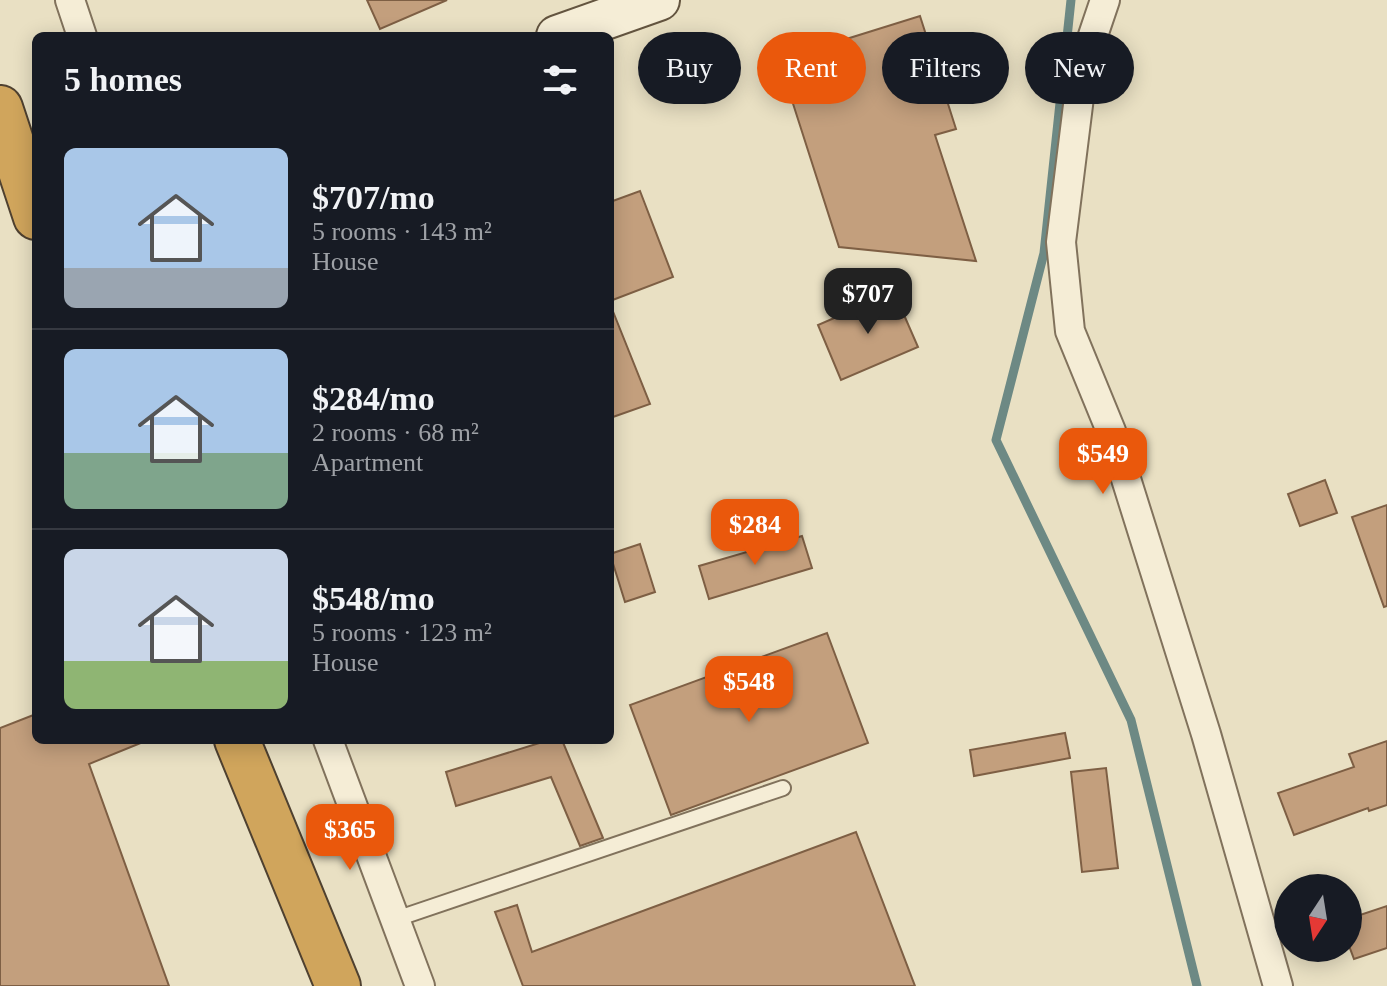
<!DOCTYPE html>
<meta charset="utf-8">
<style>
:root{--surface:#171b24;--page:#20242c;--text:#f1f3f6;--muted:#9ea1a6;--line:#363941;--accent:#ea580c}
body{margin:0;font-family:Georgia,serif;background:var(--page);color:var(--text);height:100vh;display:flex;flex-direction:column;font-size:30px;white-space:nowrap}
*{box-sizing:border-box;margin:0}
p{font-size:26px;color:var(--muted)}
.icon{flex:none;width:44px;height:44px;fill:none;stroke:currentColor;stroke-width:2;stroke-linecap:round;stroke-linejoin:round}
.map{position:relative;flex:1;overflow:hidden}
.side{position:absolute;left:32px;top:32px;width:582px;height:712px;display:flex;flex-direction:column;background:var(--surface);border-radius:12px;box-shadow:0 4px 20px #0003}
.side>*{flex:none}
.guide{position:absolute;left:638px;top:32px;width:628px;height:72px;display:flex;gap:16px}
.needle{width:52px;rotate:192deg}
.fabs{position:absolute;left:1274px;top:874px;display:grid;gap:16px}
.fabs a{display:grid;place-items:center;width:88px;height:88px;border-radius:50%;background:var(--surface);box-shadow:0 4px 20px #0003;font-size:40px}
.price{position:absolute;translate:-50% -68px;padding:0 18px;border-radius:16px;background:var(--accent);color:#fff;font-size:26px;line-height:52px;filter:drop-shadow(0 2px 4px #0008)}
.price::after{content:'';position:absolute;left:50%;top:48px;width:24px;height:18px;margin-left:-12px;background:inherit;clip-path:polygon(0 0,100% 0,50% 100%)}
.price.active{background:#222;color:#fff}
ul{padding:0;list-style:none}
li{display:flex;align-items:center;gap:24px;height:200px;padding:0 32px}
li+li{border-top:2px solid var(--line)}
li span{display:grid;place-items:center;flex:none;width:224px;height:160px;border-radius:12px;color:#555}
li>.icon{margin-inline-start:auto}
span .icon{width:96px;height:96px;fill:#fffc;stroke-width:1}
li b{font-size:34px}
h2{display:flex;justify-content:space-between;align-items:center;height:96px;padding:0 32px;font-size:34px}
.pill{padding:0 28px;border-radius:36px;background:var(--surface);box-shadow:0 4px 20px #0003;font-size:28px;line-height:72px}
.pill.active{background:var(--accent);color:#fff}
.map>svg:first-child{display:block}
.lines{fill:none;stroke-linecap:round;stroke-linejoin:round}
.stream{stroke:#6d8984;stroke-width:9}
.building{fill:#c39f7d;stroke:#7e5f44;stroke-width:2}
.lane-casing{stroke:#81725c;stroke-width:18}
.street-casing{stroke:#81725c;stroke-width:32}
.secondary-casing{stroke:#63543f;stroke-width:44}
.highway-casing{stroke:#4f4130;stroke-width:48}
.lane{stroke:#f5edd6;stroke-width:14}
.street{stroke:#f5edd6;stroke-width:28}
.secondary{stroke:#f5edd6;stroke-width:40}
.highway{stroke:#d0a55c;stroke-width:44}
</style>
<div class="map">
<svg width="1387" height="986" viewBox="0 0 1387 986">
<rect width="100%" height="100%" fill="#e9e0c3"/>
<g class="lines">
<path class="stream" d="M1071 0 1044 253 996 440 1131 720 1197 986"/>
</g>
<g class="building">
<path d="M367 0H447L380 29Z"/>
<path d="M920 16 956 129 935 135 976 261 839 247 779 60Z"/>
<path d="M640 191 673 277 610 301V202Z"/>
<path d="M894 292 918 347 841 380 818 325Z"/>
<path d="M610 304 650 404 610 418Z"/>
<path d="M1325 480 1337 513 1300 526 1288 494Z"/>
<path d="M1387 505V606L1384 607 1352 517Z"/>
<path d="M802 536 812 568 709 599 699 566Z"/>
<path d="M640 544 655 592 625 602 610 554Z"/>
<path d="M827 633 868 743 671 815 630 705Z"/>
<path d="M36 714V740H148L89 764 169 986H0V728Z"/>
<path d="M1065 733 1070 758 974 776 970 750Z"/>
<path d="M549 740H562L603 838 580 846 551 777 456 806 446 772Z"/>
<path d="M1387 741V805L1369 811 1368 808 1294 835 1278 793 1354 767 1349 754Z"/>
<path d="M1106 768 1118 868 1082 872 1071 772Z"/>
<path d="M856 832 915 986H523L495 912 517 905 532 952Z"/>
<path d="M1387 906V948L1354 959 1348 943V919Z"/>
</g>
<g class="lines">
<g class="lane-casing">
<path id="lane" d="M396 919 783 788"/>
</g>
<g class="street-casing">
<g id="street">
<path d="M70 0 82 36"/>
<path d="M1105 0 1083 65 1061 242 1070 331 1111 431 1206 734 1278 986"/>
<path d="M328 740 420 986"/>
</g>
</g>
<g class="secondary-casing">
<path id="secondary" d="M557 36 659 0"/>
</g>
<g class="highway-casing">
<g id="highway">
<path d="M0 108 36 217"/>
<path d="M237 740 338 986"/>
</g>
</g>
<use href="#lane" class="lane"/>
<use href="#street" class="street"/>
<use href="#secondary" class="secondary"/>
<use href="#highway" class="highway"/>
</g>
</svg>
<div class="fabs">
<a><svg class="needle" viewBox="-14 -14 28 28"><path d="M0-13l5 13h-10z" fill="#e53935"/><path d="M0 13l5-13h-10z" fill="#9ea1a6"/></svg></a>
</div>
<b class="price active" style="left:868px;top:336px">$707</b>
<b class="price" style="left:1103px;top:496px">$549</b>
<b class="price" style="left:755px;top:567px">$284</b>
<b class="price" style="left:749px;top:724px">$548</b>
<b class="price" style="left:350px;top:872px">$365</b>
<div class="guide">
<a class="pill">Buy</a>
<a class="pill active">Rent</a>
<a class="pill">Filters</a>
<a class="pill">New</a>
</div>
<section class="side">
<h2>5 homes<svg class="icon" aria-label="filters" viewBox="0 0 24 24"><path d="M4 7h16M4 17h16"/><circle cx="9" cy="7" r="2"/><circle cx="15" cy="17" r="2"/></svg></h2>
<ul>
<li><span style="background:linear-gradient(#a9c7e8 75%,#9aa5b1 0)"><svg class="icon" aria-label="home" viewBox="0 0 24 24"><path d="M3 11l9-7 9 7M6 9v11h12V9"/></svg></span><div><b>$707/mo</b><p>5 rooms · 143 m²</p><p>House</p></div></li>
<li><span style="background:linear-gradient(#a9c7e8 65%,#7fa58c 0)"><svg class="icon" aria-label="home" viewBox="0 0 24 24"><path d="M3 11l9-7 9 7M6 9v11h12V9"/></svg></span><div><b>$284/mo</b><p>2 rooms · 68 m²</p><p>Apartment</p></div></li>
<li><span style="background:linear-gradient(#c9d6e8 70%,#8fb573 0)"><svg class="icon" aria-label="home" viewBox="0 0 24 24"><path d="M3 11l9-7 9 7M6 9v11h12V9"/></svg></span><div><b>$548/mo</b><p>5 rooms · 123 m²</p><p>House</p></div></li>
</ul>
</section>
</div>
